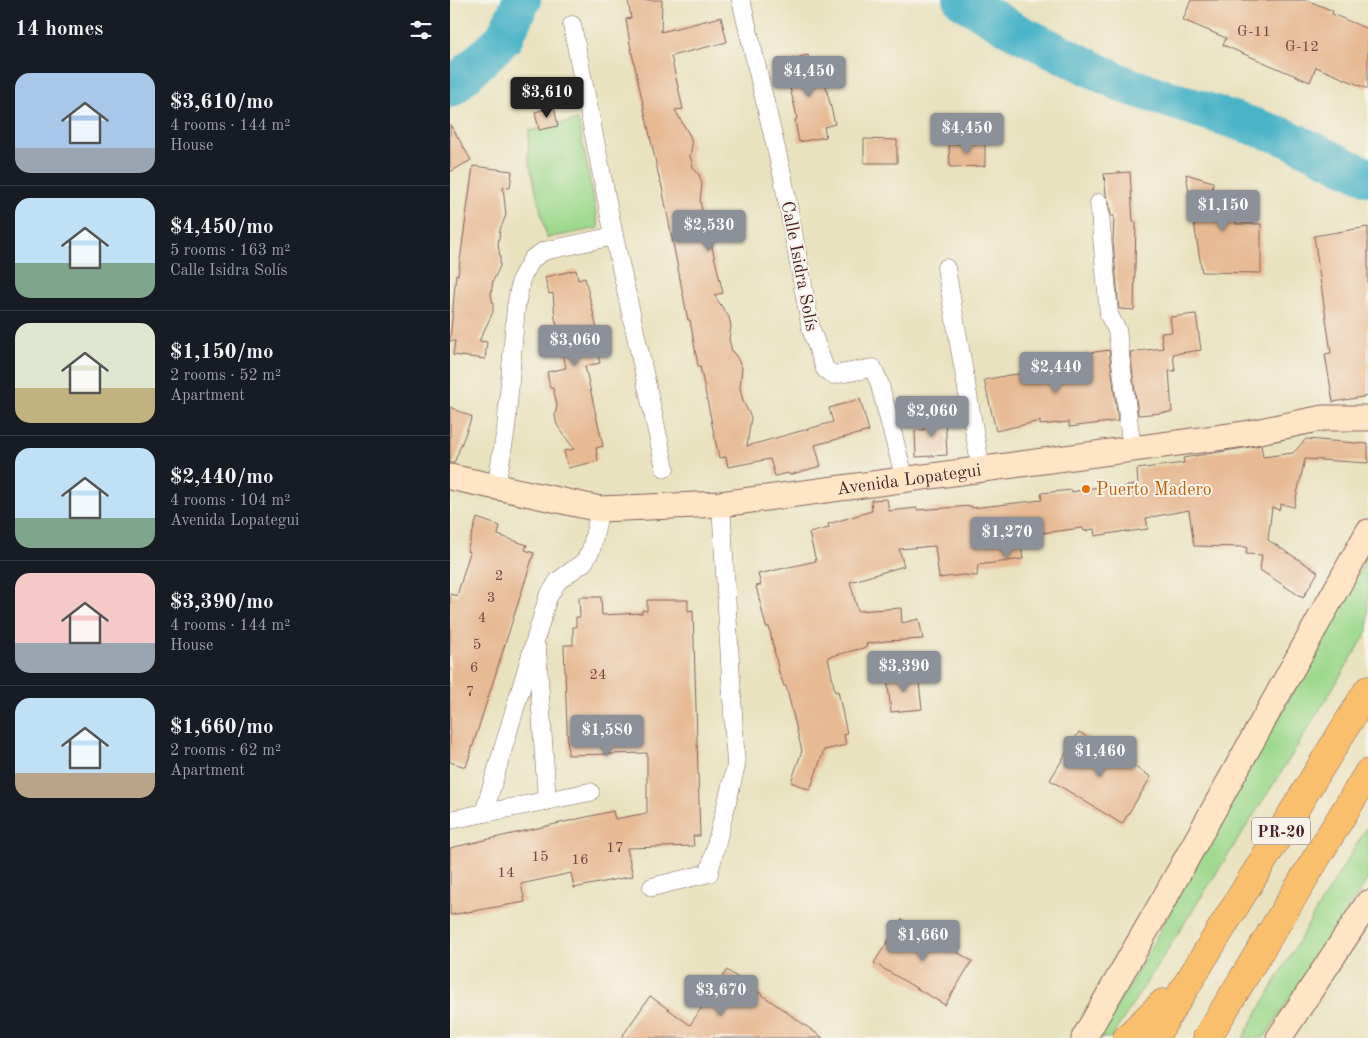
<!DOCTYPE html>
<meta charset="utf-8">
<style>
:root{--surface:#171b24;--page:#242831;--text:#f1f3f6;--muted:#9ea1a6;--line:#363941;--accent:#8c9099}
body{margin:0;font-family:"Old Standard TT",serif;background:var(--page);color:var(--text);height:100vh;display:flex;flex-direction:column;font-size:19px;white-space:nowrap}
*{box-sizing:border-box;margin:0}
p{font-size:16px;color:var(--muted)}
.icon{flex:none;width:28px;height:28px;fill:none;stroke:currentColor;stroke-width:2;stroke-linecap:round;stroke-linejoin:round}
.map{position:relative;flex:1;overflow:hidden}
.details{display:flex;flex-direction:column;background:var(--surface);width:450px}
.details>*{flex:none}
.price{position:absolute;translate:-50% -42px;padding:0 11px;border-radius:5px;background:var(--accent);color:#fff;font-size:16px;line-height:32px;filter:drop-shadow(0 1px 2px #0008)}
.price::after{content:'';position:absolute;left:50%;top:30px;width:15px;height:11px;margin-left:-8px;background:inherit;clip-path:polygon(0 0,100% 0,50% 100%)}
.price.on{background:#222;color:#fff}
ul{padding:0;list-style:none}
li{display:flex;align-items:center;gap:15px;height:125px;padding:0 15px}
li+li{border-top:1px solid var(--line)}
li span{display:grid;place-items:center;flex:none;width:140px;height:100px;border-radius:15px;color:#555}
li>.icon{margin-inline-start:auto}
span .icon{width:60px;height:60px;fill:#fffc;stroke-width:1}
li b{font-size:21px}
h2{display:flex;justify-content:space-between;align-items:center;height:60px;padding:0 15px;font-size:21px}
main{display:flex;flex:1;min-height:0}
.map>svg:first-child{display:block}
.green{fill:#9dd98d;stroke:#747c5c}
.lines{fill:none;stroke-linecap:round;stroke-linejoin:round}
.river{stroke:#4ab3c8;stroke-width:38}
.building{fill:#e7ba94}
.street-casing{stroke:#82635f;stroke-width:19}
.secondary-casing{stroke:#82635f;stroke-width:27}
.highway-casing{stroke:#82635f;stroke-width:29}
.street{stroke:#fff;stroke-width:18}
.secondary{stroke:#fde5c5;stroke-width:25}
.highway{stroke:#f9bf6d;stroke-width:28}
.food-dot{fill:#e8710a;stroke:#f7f3e8;stroke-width:2}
.labels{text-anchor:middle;stroke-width:4;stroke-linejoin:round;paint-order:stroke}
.number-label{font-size:15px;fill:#714645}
.shield{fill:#f7f3e8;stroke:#7e5f64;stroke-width:1}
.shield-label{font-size:16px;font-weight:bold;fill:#4a1f2b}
.street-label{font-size:18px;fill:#4a1f2b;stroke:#f7f3e8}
.food-label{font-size:18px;fill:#c56008;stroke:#f7f3e8;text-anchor:start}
</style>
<main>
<section class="details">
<h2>14 homes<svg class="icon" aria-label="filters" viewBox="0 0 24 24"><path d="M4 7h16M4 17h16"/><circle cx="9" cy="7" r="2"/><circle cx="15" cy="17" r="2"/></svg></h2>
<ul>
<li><span style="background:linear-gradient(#a9c7e8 75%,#9aa5b1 0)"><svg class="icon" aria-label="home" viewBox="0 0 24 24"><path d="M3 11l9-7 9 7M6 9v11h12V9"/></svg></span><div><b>$3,610/mo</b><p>4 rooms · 144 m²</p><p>House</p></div></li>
<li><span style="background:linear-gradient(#bfe0f5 65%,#7fa58c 0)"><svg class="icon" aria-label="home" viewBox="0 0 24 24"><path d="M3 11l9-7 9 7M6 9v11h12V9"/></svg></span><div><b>$4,450/mo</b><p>5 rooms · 163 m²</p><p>Calle Isidra Solís</p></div></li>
<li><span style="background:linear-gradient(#dfe7d0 65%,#c2b280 0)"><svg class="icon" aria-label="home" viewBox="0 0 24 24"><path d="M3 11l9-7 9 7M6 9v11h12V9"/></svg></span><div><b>$1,150/mo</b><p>2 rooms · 52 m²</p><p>Apartment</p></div></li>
<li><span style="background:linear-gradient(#bfe0f5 70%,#7fa58c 0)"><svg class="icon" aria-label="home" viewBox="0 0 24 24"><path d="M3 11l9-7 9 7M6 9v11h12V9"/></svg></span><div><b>$2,440/mo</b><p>4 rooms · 104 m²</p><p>Avenida Lopategui</p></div></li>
<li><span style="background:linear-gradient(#f6c9c9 70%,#9aa5b1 0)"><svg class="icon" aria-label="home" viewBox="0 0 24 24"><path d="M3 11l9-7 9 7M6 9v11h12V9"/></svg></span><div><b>$3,390/mo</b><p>4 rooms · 144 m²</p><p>House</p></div></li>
<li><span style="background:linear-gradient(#bfe0f5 75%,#b9a48a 0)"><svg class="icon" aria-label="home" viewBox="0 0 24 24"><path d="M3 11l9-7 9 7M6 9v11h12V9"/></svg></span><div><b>$1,660/mo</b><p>2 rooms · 62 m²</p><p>Apartment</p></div></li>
</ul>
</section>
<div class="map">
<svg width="918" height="1038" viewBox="0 0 918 1038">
<rect width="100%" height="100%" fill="#f7f3e8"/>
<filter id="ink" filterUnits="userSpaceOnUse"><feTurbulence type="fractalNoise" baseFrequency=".02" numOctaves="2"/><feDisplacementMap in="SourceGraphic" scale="10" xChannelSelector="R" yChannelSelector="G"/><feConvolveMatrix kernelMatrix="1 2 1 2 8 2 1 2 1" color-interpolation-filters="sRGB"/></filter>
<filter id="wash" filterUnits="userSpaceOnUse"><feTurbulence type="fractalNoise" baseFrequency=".0096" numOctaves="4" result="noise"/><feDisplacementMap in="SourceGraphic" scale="20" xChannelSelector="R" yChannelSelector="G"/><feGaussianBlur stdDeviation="1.12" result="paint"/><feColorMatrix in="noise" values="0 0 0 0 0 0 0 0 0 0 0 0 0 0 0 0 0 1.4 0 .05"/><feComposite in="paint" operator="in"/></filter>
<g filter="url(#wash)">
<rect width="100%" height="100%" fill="#e9e2bf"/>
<g class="green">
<path d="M128 120 149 228 97 238 78 157 79 131Z"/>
<path d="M918 556V631L835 766 661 1038H648L687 972Z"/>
<path d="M918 826V879L814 1038H793L864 914Z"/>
</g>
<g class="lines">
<g class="river">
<path d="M512 0 559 28 675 85 833 136 918 177"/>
<path d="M0 89 54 38 72 0"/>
</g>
</g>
<g id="blocks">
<g class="building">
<path d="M178 0H212L211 32 271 17 277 42 221 56 233 109 225 110 240 136 242 145 240 156 243 167 249 175 252 184 250 201 253 215 260 228 261 243 273 293 264 295 279 317 281 326 279 339 282 351 288 359 292 368 290 388 293 401 301 417 297 446 383 422 379 408 410 399 419 431 365 445 371 466 339 475 338 473 325 476 320 459 278 467 276 457 269 458 250 366H248L240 320H238L211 182H210L180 44 176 19 181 18Z"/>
<path d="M741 0H857L883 11 882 14 918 29V89L866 67 860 82 773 45 776 38 733 20Z"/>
<path d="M358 55 360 65 370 62 385 124 374 127 376 137 349 142 345 120 347 119 345 108 333 61Z"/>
<path d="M104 107 108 126 89 130 85 112Z"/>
<path d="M0 124 21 160 0 172Z"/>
<path d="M414 139 447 140V163H414Z"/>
<path d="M535 143V166L500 167 499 144Z"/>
<path d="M23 166 62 171 60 188 53 187 56 215 50 230 48 245 50 256V266L43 281 41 295 43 303V312L29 341 37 342 35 359 3 355 5 341H0L6 274 8 275Z"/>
<path d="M680 172 683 222H686L684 310 669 309 663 241 664 216H661L659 202 656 195 654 174Z"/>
<path d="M736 174 763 182 762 193 785 199 786 224H811V273L752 272Z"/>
<path d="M918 227V396L883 402 875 354 881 353 864 236Z"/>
<path d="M126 270 128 280 135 278 152 350 147 351 150 363 135 366 153 446 146 448 148 461 118 468 114 451 124 449 107 425 105 416 107 405 103 388H100L97 372 116 368 110 335 105 319 103 293 99 294 95 277Z"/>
<path d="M746 314 751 350 723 354 725 371H719L722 412 688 415 680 352 713 348 711 333 722 332 720 317Z"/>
<path d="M659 350 668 421 619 427V422L590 425V421L546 431 534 380 559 375 593 371 592 360 633 356 632 354Z"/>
<path d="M0 407 22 417 4 463H0Z"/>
<path d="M495 416 497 455 466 457 465 430H474V418Z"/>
<path d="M856 439 918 444V463L855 459 844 507 831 504 829 510 822 507 818 540 868 572 853 598 810 570 812 555 796 554 797 547 744 546 739 510 696 518 698 529 676 532V531L645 536 644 529 634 531 633 528 575 535 576 538 570 539 573 559 528 565 527 576 513 575 489 578 485 546 449 549 454 566 400 582 408 611 451 608 452 623 469 619 473 639 435 641 416 644 417 647 378 657 385 692 388 691 397 734 394 735 396 745 374 750 360 790 341 782 352 751 336 686H334L329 672 319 627H316L306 586 311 585 308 574 366 561 359 533 379 528 378 524 422 511 421 500 437 499 439 511 467 508V510L522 506V508L592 500 591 493 622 490V492L658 485 659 490 688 484 687 469 734 463 733 458 811 445 813 457 843 453Z"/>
<path d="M27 518 50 526 48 535 77 545 75 550 84 553 16 767 0 762V594L7 596 20 552 17 551Z"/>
<path d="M129 597H151L152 615 192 613V610L197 611V600H238V611L243 610 250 836H243L244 846 177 848 183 876 124 888 121 873 71 884 75 902 0 915V848L163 811 165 819 197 813V753L118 755 114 645H123V627H126V617H130Z"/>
<path d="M468 674 472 709 441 712 437 677Z"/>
<path d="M629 732 701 777 672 824 600 780Z"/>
<path d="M452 919 522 961 495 1005 424 963Z"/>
<path d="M277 970 373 1038H171L200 996 240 1025Z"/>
</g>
</g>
</g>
<g filter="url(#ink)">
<use href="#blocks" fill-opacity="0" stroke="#82635f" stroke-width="1"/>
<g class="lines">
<g class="street-casing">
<g id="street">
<path d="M291 0 333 178 361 329 375 369 383 375 423 368 429 382 455 480"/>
<path d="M122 25 164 236 215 468"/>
<path d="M649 203 659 315 667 330 682 449"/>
<path d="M496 268 531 470"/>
<path d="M46 487 56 429 66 307 71 279 82 259 94 251 164 236"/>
<path d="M87 649 97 801"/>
<path d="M34 813 98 597 108 581 134 562 141 550 150 509"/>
<path d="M0 820 140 792"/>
<path d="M202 887 259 873 286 766 271 504"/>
</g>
</g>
<g class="secondary-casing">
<g id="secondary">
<path id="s1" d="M0 477 150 509 271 504 795 434 873 418H918"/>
<path d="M634 1038 714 899 918 532"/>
<path d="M829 1038 918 903"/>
</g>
</g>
<g class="highway-casing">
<g id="highway">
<path d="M677 1038 713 1003"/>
<path d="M704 1038 918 690"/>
<path d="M757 1038 918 773"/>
</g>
</g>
<use href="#street" class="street"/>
<use href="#secondary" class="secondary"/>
<use href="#highway" class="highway"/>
</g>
</g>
<circle class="food-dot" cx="636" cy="489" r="5"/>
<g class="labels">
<g class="number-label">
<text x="804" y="36">G-11</text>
<text x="852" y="51">G-12</text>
<text x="49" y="580">2</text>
<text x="41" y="602">3</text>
<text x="32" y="622">4</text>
<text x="27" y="649">5</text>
<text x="24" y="672">6</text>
<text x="148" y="679">24</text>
<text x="20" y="696">7</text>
<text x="165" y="852">17</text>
<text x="90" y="861">15</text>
<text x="130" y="864">16</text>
<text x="56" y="877">14</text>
</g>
<rect class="shield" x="802" y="817.5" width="58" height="27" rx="4"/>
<g class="shield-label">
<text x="831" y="837">PR-20</text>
</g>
<g class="street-label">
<text transform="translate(350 266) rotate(79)" y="6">Calle Isidra Solís</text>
<text dy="6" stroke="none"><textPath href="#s1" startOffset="464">Avenida Lopategui</textPath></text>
</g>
<g class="food-label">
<text x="646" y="495">Puerto Madero</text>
</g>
</g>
</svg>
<b class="price" style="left:359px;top:98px">$4,450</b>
<b class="price on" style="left:97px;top:119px">$3,610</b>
<b class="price" style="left:517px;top:155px">$4,450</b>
<b class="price" style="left:773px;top:232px">$1,150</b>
<b class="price" style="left:259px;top:252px">$2,530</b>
<b class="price" style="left:125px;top:367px">$3,060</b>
<b class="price" style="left:606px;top:394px">$2,440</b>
<b class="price" style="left:482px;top:438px">$2,060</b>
<b class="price" style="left:557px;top:559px">$1,270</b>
<b class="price" style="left:454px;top:693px">$3,390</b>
<b class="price" style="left:157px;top:757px">$1,580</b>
<b class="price" style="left:650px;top:778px">$1,460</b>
<b class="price" style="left:473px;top:962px">$1,660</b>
<b class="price" style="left:271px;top:1017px">$3,670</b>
</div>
</main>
